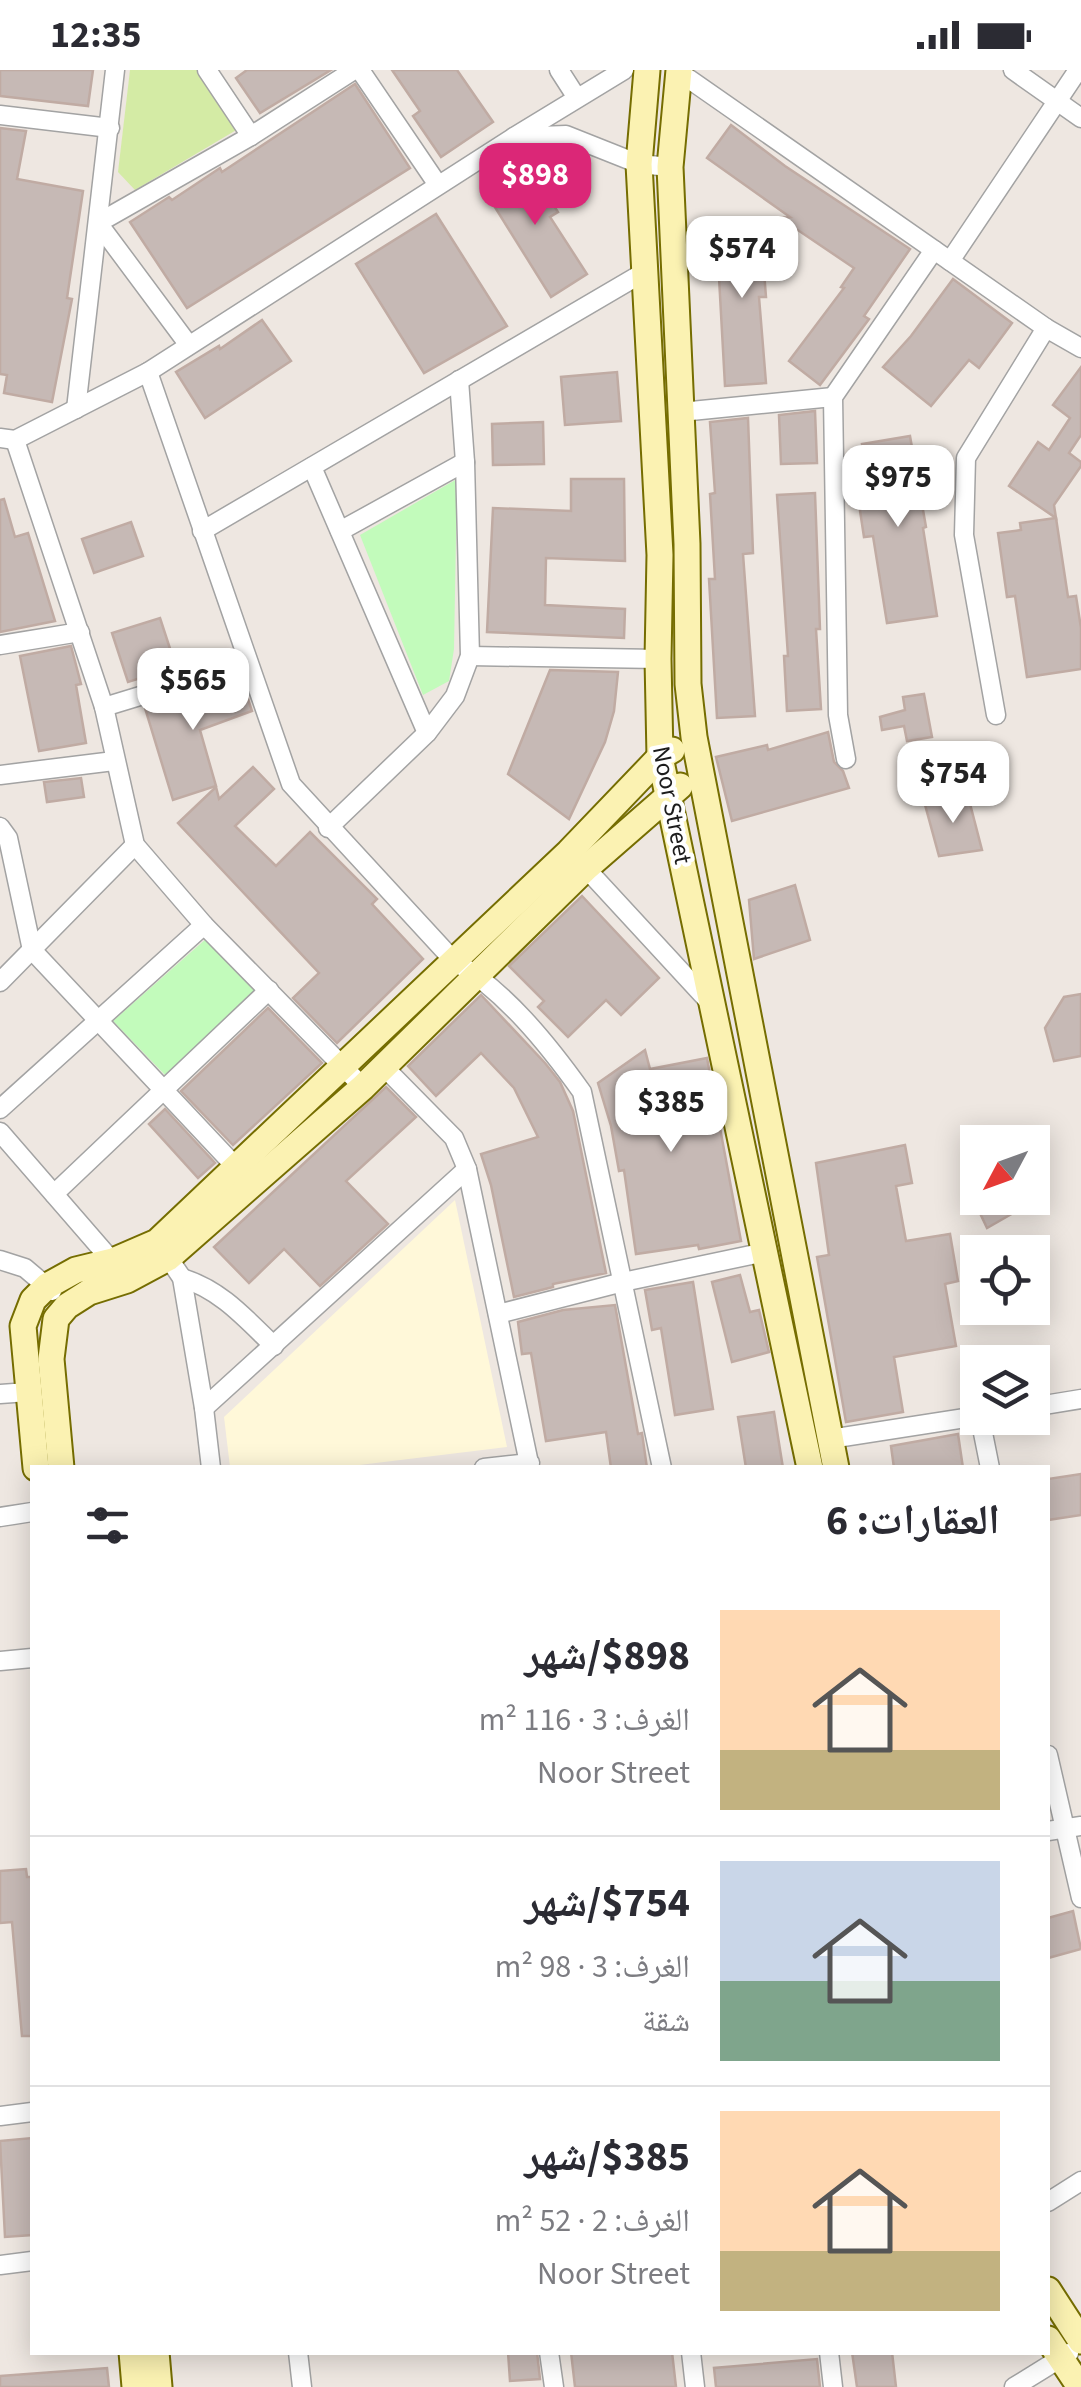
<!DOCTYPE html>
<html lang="ar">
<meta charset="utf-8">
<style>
:root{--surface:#fff;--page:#f7f7f7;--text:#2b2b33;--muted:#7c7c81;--line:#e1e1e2;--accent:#db2777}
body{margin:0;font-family:"Source Sans 3","Noto Naskh Arabic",sans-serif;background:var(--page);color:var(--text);direction:rtl;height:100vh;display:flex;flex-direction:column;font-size:38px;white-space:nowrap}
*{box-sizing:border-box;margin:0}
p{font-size:32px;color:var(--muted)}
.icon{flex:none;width:55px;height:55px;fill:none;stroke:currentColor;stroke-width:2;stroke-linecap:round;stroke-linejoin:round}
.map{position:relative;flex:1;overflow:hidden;direction:ltr}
.panel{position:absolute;left:30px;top:1395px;width:1020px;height:890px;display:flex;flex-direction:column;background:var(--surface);border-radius:0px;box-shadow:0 5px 25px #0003;direction:rtl}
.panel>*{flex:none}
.needle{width:65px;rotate:229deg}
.tools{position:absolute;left:960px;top:1055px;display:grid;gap:20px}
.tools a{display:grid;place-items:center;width:90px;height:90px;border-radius:0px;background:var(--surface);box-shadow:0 5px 25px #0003;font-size:50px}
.price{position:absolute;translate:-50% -85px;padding:0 22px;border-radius:20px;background:#fff;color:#222;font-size:32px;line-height:65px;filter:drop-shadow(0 2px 5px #0008)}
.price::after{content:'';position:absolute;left:50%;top:60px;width:30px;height:22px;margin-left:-15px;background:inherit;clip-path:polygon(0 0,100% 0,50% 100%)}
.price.current{background:var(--accent);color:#fff}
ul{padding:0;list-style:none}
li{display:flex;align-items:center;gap:30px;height:250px;padding:0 50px}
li+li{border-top:2px solid var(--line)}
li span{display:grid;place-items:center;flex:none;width:280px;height:200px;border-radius:0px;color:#555}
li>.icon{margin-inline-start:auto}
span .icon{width:120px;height:120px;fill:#fffc;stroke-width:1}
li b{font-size:42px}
h2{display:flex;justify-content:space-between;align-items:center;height:120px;padding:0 50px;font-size:42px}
.status{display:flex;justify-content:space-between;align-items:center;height:70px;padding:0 50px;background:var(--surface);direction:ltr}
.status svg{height:28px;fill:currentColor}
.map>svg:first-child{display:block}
.education{fill:#fff8d9}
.grass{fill:#d4eba5}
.park{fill:#c2fbbb}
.building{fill:#c6b9b5;stroke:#c0aba3;stroke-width:2.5}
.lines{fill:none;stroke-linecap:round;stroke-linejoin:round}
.street-casing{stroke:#a3a3a3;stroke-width:21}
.secondary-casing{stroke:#756d01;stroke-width:29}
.street{stroke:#fff;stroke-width:18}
.secondary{stroke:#fbf2b2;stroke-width:25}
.labels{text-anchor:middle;stroke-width:8;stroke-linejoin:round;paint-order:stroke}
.street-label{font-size:25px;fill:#1c1c1c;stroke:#fff}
</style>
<div class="status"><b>12:35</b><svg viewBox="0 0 49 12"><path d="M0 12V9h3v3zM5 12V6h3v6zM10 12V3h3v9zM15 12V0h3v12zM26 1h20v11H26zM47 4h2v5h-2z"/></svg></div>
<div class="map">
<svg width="1081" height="2317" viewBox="0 0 1081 2317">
<rect width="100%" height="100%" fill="#eee7e1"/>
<path class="education" d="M455 1130 507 1377 343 1397H230L224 1347Z"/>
<path class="grass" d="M130 0H199L238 59 135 120 118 102Z"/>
<g class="park">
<path d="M457 409 454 579 449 611 423 625 360 465Z"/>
<path d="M207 868 257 921 166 1006 113 951Z"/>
</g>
<g class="building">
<path d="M0 0H93L88 36 0 26Z"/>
<path d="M247 0H331L260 43 236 8Z"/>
<path d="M392 0H457L493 52 441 87 413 46 420 41Z"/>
<path d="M355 14 410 98 187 238 130 152 169 127 172 130 220 98 222 102Z"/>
<path d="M731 55 785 96 910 179 864 246 869 249 820 315 789 291 844 218 841 217 854 198 780 148 790 147 707 88Z"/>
<path d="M0 58 26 61 17 109 83 121 67 228 72 229 52 332 4 323 7 305 0 304Z"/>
<path d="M525 91 558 142 550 147 587 204 551 227 483 118Z"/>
<path d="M436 144 507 256 424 303 356 194Z"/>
<path d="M760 150 766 227H759L766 313 725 316 716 153Z"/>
<path d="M953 209 1012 253 979 298 969 290 931 336 883 297 911 266Z"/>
<path d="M262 250 291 291 205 348 176 302 219 276 220 279Z"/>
<path d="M1081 297V365L1069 383 1081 392V396L1054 435 1056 448 1009 416 1038 372 1049 380 1070 348 1053 335Z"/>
<path d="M617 302 621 351 565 355 561 307Z"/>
<path d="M815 341 817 393 781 394 779 345Z"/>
<path d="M748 348 753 483 743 484 755 646 717 648 709 509H715L710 424 715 423 710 352Z"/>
<path d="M543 352 544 394 493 395 492 354Z"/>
<path d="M910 366 926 457 923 458 937 546 887 553 873 466 864 467 859 434 872 431 862 374Z"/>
<path d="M571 409H624L625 491 546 488 545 535 625 539 624 568 487 562 493 438 571 441Z"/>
<path d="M815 423 820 559H816L821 639 787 641 784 586H788L777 425Z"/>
<path d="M4 429 15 467 28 463 55 551 0 562V430Z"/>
<path d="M1056 448 1068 527 1076 526 1081 558V599L1027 607 1015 526 1007 527 998 463 1021 460 1020 453Z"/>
<path d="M131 452 143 486 94 503 82 469Z"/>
<path d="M160 548 176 597 128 612 112 563Z"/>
<path d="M71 576 81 614 76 615 86 673 39 681 20 586Z"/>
<path d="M550 600 618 602 614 641 605 672 569 749 508 704Z"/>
<path d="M241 608 252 641 200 660 216 716 173 730 145 638Z"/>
<path d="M924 624 932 667 907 671 904 656 882 660 880 647 905 640 903 627Z"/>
<path d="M828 662 834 692 843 701 849 718 732 751 716 687 767 675 768 680Z"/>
<path d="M253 697 274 719 235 756 276 796 310 762 377 829 372 834 423 889 337 973 293 928 319 903 178 753 216 717 219 729Z"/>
<path d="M81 708 84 727 47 732 44 712Z"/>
<path d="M968 726 982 780 939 786 924 731Z"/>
<path d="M795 815 810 870 754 889 749 830Z"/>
<path d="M582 826 659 908 621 945 606 930 568 967 538 937 544 931 509 896Z"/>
<path d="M1081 924V986L1054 991 1045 958 1064 927Z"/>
<path d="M481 925 545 993 560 1012 573 1041 606 1203 553 1214V1217L514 1227 491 1115 481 1084 538 1067 514 1018 481 983 436 1026 408 996Z"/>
<path d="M268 938 322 993 233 1075 181 1021Z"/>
<path d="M645 980 650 999 707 988 741 1171 699 1179 698 1175 636 1184 624 1100 619 1101 611 1056 598 1013Z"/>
<path d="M386 1017 416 1047 346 1111 388 1154 320 1216 284 1179 249 1213 214 1177Z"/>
<path d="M165 1039 215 1093 198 1108 149 1054Z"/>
<path d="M905 1075 912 1113 896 1116 906 1171 950 1164 958 1211 945 1214 956 1276 894 1287 903 1342 846 1352 817 1187 829 1185 816 1093Z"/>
<path d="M1006 1128H1010L1015 1142 987 1158 978 1139Z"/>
<path d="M740 1205 750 1242 759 1240 769 1282 732 1292 712 1212Z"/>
<path d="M693 1212 713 1339 675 1345 661 1258 652 1260 645 1220Z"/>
<path d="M615 1235 638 1364 642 1363 647 1398H611L606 1362 546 1371 531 1283 522 1284 518 1252 563 1240Z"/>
<path d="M774 1342 783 1398H746L738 1347Z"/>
<path d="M958 1364 963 1398H894L891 1376Z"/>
<path d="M1081 1404V1445L1048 1450V1409Z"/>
<path d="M26 1799 27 1807H32V1966H22L12 1852 0 1853V1801Z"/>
<path d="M1073 1841 1081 1879 1048 1888V1848Z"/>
<path d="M32 2068V2165L5 2167 0 2071Z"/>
<path d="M508 2282H537L540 2309 510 2311Z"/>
<path d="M571 2282H672L676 2317H575Z"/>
<path d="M852 2282H892L896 2317H857Z"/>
<path d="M817 2289 820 2317H716L714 2298Z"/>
<path d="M107 2298 109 2317H0V2306Z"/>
</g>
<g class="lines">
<g class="street-casing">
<g id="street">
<path d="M207 0 251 66"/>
<path d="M360 0 438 115"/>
<path d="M559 0 577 28"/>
<path d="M1013 0 1081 48"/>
<path d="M679 2 1046 258 1081 278"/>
<path d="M0 45 110 58"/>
<path d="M514 67 566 65 639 94 670 97"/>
<path d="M950 191 1078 0"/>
<path d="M188 274 98 153 251 66 354 0"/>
<path d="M148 302 291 714 454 891C505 921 547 973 582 1022L662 1398"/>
<path d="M76 339 115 0"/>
<path d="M681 342 833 327"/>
<path d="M0 368 15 370 148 302 514 67 624 0"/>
<path d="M15 370 104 637 135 775 204 855 363 1017"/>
<path d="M312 397 427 663"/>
<path d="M202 461 646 201"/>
<path d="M340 461 465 392"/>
<path d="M0 575 80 562"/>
<path d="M470 586 658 589"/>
<path d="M104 637 248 593"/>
<path d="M996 645 964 465 966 388 1046 258"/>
<path d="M846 689 838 645 833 327 934 180"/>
<path d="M0 705 114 691"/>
<path d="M0 757 8 768 32 880 235 1096"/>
<path d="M328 758 427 663 455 626 470 586 465 392 459 310"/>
<path d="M580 792 712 935"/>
<path d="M0 912 135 775"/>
<path d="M384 997 454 1068 467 1099 530 1398"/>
<path d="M0 1039 204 855"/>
<path d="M0 1062 118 1198"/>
<path d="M54 1124 269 920"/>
<path d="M163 1180 182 1208 204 1338 211 1398"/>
<path d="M0 1190 25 1198 52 1221"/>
<path d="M182 1208C221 1220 245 1248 274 1276"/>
<path d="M498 1244 623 1212 765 1182"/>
<path d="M0 1324 28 1322"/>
<path d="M1032 1337 1081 1329"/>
<path d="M204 1338 467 1099"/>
<path d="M980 1348 990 1398"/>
<path d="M830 1369 978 1346"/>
<path d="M484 1398 530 1393"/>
<path d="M0 1447 32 1442"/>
<path d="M0 1591 32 1588"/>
<path d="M1048 1685 1081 1828"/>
<path d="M1048 1761 1081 1756"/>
<path d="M0 2046 32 2042"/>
<path d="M1048 2132 1081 2111"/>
<path d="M0 2195 32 2191"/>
<path d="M298 2282 302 2317"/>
<path d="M549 2282 554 2317"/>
<path d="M691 2282 695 2317"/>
<path d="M829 2282 833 2317"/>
<path d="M1014 2317 1069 2283"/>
</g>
</g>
<g class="secondary-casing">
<g id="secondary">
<path d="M647 0 639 94 660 485 658 589 660 687 810 1398"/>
<path d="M679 0 670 97 687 474 688 614 694 667 836 1398"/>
<path d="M36 1398 23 1256 33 1230 47 1216 76 1200 113 1191 157 1172 569 782 660 687 672 680"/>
<path d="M61 1398 51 1289 56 1249 67 1236 89 1222 127 1210 168 1188 363 1017 586 798 680 716"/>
<path d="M1048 2220 1081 2271"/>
<path d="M1048 2269 1080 2317"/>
<path d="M132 2282 135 2317"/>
<path d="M156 2282 159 2317"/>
</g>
</g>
<use href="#street" class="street"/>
<use href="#secondary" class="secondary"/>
</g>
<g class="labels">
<g class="street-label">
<text transform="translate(673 735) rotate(79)" y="9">Noor Street</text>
</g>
</g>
</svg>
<div class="tools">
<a><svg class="needle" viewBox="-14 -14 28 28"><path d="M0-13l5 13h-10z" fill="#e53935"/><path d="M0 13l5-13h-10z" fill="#7c7c81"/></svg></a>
<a><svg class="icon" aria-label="locate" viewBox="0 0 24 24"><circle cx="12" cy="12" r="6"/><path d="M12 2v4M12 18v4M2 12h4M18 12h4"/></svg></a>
<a><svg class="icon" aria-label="layers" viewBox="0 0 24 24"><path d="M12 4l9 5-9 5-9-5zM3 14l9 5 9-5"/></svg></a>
</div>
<b class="price current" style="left:535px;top:158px">$898</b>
<b class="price" style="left:742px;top:231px">$574</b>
<b class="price" style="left:898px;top:460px">$975</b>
<b class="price" style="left:193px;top:663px">$565</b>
<b class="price" style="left:953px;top:756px">$754</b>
<b class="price" style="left:671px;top:1085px">$385</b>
<section class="panel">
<h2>العقارات: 6<svg class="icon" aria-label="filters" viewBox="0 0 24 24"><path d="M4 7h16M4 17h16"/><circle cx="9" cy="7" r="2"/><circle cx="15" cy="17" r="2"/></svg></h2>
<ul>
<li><span style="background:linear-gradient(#ffd9b3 70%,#c2b280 0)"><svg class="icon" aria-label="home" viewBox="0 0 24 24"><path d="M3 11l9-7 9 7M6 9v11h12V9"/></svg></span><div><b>$898/شهر</b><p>الغرف: 3 · 116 m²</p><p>Noor Street</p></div></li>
<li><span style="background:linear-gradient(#c9d6e8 60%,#7fa58c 0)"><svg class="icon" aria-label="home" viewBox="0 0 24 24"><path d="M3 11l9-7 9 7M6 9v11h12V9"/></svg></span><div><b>$754/شهر</b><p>الغرف: 3 · 98 m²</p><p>شقة</p></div></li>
<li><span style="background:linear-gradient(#ffd9b3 70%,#c2b280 0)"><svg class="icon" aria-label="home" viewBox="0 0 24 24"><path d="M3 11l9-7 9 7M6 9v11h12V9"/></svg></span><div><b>$385/شهر</b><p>الغرف: 2 · 52 m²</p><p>Noor Street</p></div></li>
</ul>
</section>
</div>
